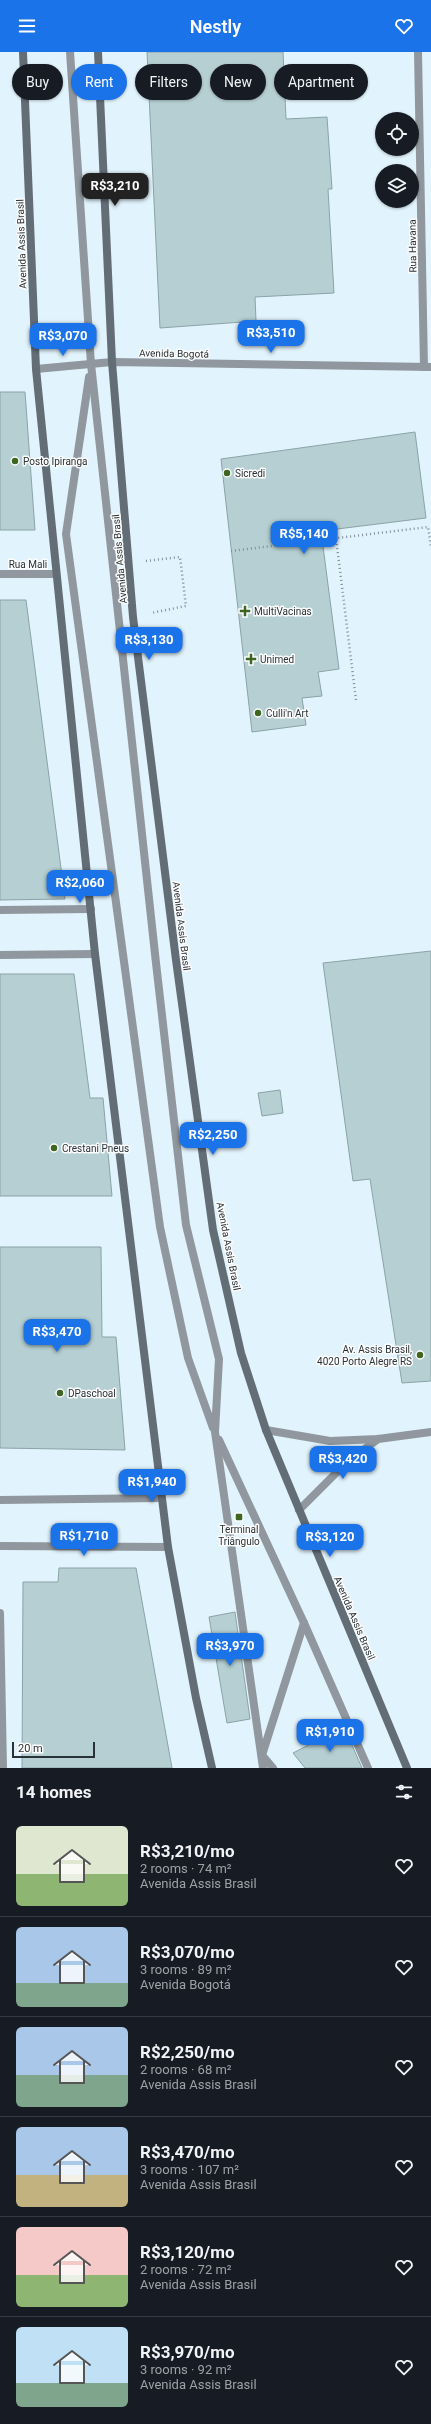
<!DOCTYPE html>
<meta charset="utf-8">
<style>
:root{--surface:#171b24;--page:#242831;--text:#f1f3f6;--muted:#9ea1a6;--line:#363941;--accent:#1a73e8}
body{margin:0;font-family:Roboto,sans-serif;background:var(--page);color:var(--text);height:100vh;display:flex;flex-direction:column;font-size:15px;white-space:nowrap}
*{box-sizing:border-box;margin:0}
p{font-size:13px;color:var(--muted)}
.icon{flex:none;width:22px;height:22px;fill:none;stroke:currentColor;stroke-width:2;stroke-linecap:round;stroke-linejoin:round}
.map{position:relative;height:1716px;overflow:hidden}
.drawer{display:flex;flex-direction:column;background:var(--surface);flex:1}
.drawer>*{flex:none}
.banner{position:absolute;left:12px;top:12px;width:407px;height:36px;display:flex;gap:8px}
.buttons{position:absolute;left:375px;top:60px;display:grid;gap:8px}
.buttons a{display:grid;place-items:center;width:44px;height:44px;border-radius:50%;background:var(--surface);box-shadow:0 1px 3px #0004;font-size:20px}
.scale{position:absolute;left:12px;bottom:10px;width:83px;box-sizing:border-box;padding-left:4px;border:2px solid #293236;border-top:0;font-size:11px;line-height:14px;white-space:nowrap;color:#293236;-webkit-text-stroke:3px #fdfdfd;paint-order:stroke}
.price{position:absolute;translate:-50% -34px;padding:0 9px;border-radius:8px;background:var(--accent);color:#fff;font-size:13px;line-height:26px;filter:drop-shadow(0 1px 2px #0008)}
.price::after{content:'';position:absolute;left:50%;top:24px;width:12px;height:9px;margin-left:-6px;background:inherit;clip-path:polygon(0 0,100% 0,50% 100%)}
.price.current{background:#222;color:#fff}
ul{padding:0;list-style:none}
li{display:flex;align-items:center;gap:12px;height:100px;padding:0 16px}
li+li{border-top:1px solid var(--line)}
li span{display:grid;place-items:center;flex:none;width:112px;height:80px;border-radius:6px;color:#555}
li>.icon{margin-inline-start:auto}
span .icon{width:48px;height:48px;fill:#fffc;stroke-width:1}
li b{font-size:17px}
h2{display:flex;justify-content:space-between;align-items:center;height:48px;padding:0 16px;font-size:17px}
.tag{padding:0 14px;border-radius:18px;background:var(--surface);box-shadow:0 1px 3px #0004;font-size:14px;line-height:36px}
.tag.current{background:var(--accent);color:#fff}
header{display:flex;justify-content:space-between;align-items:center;height:52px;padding:0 16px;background:var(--accent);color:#fff;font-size:18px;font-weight:600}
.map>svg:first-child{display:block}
.building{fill:#b5cfd3;stroke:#8aa3a7}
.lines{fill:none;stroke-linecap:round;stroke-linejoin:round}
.path{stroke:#818e95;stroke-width:2.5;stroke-dasharray:1 3;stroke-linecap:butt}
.service{stroke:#90979e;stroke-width:8}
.minor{stroke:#90979e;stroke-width:8}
.tertiary{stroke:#90979e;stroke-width:8}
.secondary{stroke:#636d76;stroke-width:8}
.poi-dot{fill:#3f6620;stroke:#fdfdfd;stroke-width:1.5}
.labels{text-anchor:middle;stroke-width:3;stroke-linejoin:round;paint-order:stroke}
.street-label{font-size:10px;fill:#293236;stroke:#fdfdfd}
.poi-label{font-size:10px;fill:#293236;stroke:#fdfdfd;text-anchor:start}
</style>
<header><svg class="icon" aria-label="menu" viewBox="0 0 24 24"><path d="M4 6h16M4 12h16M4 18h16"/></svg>Nestly<svg class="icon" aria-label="heart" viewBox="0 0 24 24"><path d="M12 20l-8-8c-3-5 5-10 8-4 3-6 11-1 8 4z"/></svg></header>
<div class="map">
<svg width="431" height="1716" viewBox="0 0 431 1716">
<rect width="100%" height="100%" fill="#e1f3fc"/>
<g class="building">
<path d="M147 0H283L286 67 327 65 332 137H328L334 241 255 245 256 269 160 276Z"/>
<path d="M0 340H25L35 478H0Z"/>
<path d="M415 380 426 466 321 479 339 617 318 620 322 644 302 646 306 673 252 680 221 407Z"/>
<path d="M0 548H26L65 847 0 848Z"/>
<path d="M431 899V1329L402 1331 370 1127 353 1129 323 911Z"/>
<path d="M0 922H74L90 1046H103L112 1144H0Z"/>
<path d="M280 1038 283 1061 262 1064 258 1041Z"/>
<path d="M0 1195H101L102 1285H116L125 1398 0 1396Z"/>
<path d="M59 1516H136L172 1716H22L23 1530H58Z"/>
<path d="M235 1560 250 1667 227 1671 209 1565Z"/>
<path d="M344 1675 362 1716H305L293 1701Z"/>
</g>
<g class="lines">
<g class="path">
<path d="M315 471 336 486 356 648"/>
<path d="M231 499 428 475 431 495"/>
<path d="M146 509 180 505 186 554 151 561"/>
</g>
<g class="service">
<path d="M70 0 91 312 156 911 186 1173 219 1307 215 1380 263 1716"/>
<path d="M89 325 66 482 160 1175 188 1306 213 1376"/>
<path d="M219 1388 304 1571 368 1716"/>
<path d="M0 1561 3 1716"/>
<path d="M263 1700 304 1571"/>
<path d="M262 1703 273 1716"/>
</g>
<g class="minor">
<path d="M418 0 424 315"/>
<path d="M0 522H56"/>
<path d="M266 1378 330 1389 378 1387 431 1380"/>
<path d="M0 1448 161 1446"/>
<path d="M299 1458 346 1411 378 1387"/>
<path d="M0 1494 168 1495"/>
</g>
<g class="tertiary">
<path d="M36 317 112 310 431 315"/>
<path d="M0 858 91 857"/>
<path d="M0 903 95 902"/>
</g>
<g class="secondary">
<path d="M23 0 36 317 95 902 168 1495 196 1646 212 1716"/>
<path d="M98 0 112 310 133 565 176 908 213 1178 241 1301 266 1378 407 1716"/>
</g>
</g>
<g class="poi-dot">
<circle cx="15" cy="409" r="4"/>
<circle cx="227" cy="421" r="4"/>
<path d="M243 553h4v4h4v4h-4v4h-4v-4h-4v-4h4z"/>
<path d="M249 601h4v4h4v4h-4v4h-4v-4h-4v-4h4z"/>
<circle cx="258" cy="661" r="4"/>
<circle cx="54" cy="1096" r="4"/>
<circle cx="420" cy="1303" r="4"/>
<circle cx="60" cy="1341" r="4"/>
<rect x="235" y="1461" width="8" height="8" rx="2"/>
</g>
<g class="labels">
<g class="street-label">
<text transform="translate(21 192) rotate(-92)" y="4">Avenida Assis Brasil</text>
<text transform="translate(412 194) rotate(-91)" y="4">Rua Havana</text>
<text transform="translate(174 301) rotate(1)" y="4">Avenida Bogotá</text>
<text transform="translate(119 507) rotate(-95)" y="4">Avenida Assis Brasil</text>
<text x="28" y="516">Rua Mali</text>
<text transform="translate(182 874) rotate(83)" y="4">Avenida Assis Brasil</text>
<text transform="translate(229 1194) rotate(79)" y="4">Avenida Assis Brasil</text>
<text transform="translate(355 1566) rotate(67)" y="4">Avenida Assis Brasil</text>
</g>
<g class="poi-label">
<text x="23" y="413">Posto Ipiranga</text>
<text x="235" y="425">Sicredi</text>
<text x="254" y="563">MultiVacinas</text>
<text x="260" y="611">Unimed</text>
<text x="266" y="665">Culli'n Art</text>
<text x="62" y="1100">Crestani Pneus</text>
<text x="412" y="1301" text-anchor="end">Av. Assis Brasil,<tspan x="412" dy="12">4020 Porto Alegre RS</tspan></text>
<text x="68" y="1345">DPaschoal</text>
<text x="239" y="1481" text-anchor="middle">Terminal<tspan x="239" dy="12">Triângulo</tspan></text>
</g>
</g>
</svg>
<div class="buttons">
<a><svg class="icon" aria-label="locate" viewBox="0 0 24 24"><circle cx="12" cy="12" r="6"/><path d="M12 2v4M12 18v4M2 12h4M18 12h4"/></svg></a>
<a><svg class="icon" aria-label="layers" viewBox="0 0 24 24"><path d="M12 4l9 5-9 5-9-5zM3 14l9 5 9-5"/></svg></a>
</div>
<div class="scale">20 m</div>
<b class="price current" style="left:115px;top:155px">R$3,210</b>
<b class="price" style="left:271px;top:302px">R$3,510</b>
<b class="price" style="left:63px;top:305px">R$3,070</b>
<b class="price" style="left:304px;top:503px">R$5,140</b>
<b class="price" style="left:149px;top:609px">R$3,130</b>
<b class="price" style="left:80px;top:852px">R$2,060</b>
<b class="price" style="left:213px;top:1104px">R$2,250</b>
<b class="price" style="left:57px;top:1301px">R$3,470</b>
<b class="price" style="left:343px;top:1428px">R$3,420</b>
<b class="price" style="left:152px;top:1451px">R$1,940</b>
<b class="price" style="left:84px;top:1505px">R$1,710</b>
<b class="price" style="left:330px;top:1506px">R$3,120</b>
<b class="price" style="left:230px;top:1615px">R$3,970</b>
<b class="price" style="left:330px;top:1701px">R$1,910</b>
<div class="banner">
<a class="tag">Buy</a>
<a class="tag current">Rent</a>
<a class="tag">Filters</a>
<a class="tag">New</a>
<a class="tag">Apartment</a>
</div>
</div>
<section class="drawer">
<h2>14 homes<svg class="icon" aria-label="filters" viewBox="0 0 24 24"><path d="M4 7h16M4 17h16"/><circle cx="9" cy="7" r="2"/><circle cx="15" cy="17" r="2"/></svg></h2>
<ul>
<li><span style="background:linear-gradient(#dfe7d0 60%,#8fb573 0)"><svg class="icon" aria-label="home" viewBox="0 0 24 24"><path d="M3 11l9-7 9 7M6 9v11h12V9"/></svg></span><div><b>R$3,210/mo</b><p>2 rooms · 74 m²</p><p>Avenida Assis Brasil</p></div><svg class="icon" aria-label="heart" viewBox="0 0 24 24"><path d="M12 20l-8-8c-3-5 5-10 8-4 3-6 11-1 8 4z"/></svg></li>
<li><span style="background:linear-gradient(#a9c7e8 70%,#7fa58c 0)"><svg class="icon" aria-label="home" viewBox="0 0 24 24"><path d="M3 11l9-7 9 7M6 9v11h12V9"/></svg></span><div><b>R$3,070/mo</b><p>3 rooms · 89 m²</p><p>Avenida Bogotá</p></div><svg class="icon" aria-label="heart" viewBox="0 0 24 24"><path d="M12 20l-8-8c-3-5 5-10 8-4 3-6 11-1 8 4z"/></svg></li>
<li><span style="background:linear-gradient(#a9c7e8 60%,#7fa58c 0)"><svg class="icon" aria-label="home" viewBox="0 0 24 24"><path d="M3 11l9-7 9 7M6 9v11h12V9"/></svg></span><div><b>R$2,250/mo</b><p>2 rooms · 68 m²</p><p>Avenida Assis Brasil</p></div><svg class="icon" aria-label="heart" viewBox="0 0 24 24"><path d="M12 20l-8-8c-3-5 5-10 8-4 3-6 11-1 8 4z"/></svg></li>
<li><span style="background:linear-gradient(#a9c7e8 60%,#c2b280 0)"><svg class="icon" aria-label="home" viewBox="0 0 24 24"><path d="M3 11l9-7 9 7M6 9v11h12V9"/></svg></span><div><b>R$3,470/mo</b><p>3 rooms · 107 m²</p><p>Avenida Assis Brasil</p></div><svg class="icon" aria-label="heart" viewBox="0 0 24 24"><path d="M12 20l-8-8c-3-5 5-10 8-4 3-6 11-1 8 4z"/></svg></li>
<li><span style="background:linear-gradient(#f6c9c9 60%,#8fb573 0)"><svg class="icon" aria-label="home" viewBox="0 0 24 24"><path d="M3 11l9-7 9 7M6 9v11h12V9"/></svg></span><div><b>R$3,120/mo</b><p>2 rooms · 72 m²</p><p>Avenida Assis Brasil</p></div><svg class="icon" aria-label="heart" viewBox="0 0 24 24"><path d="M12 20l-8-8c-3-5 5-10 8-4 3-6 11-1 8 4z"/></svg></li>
<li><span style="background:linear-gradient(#bfe0f5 70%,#7fa58c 0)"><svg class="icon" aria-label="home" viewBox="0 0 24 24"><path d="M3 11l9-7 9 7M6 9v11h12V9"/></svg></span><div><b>R$3,970/mo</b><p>3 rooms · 92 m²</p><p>Avenida Assis Brasil</p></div><svg class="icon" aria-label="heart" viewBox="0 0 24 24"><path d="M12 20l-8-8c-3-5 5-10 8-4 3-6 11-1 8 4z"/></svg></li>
</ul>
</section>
